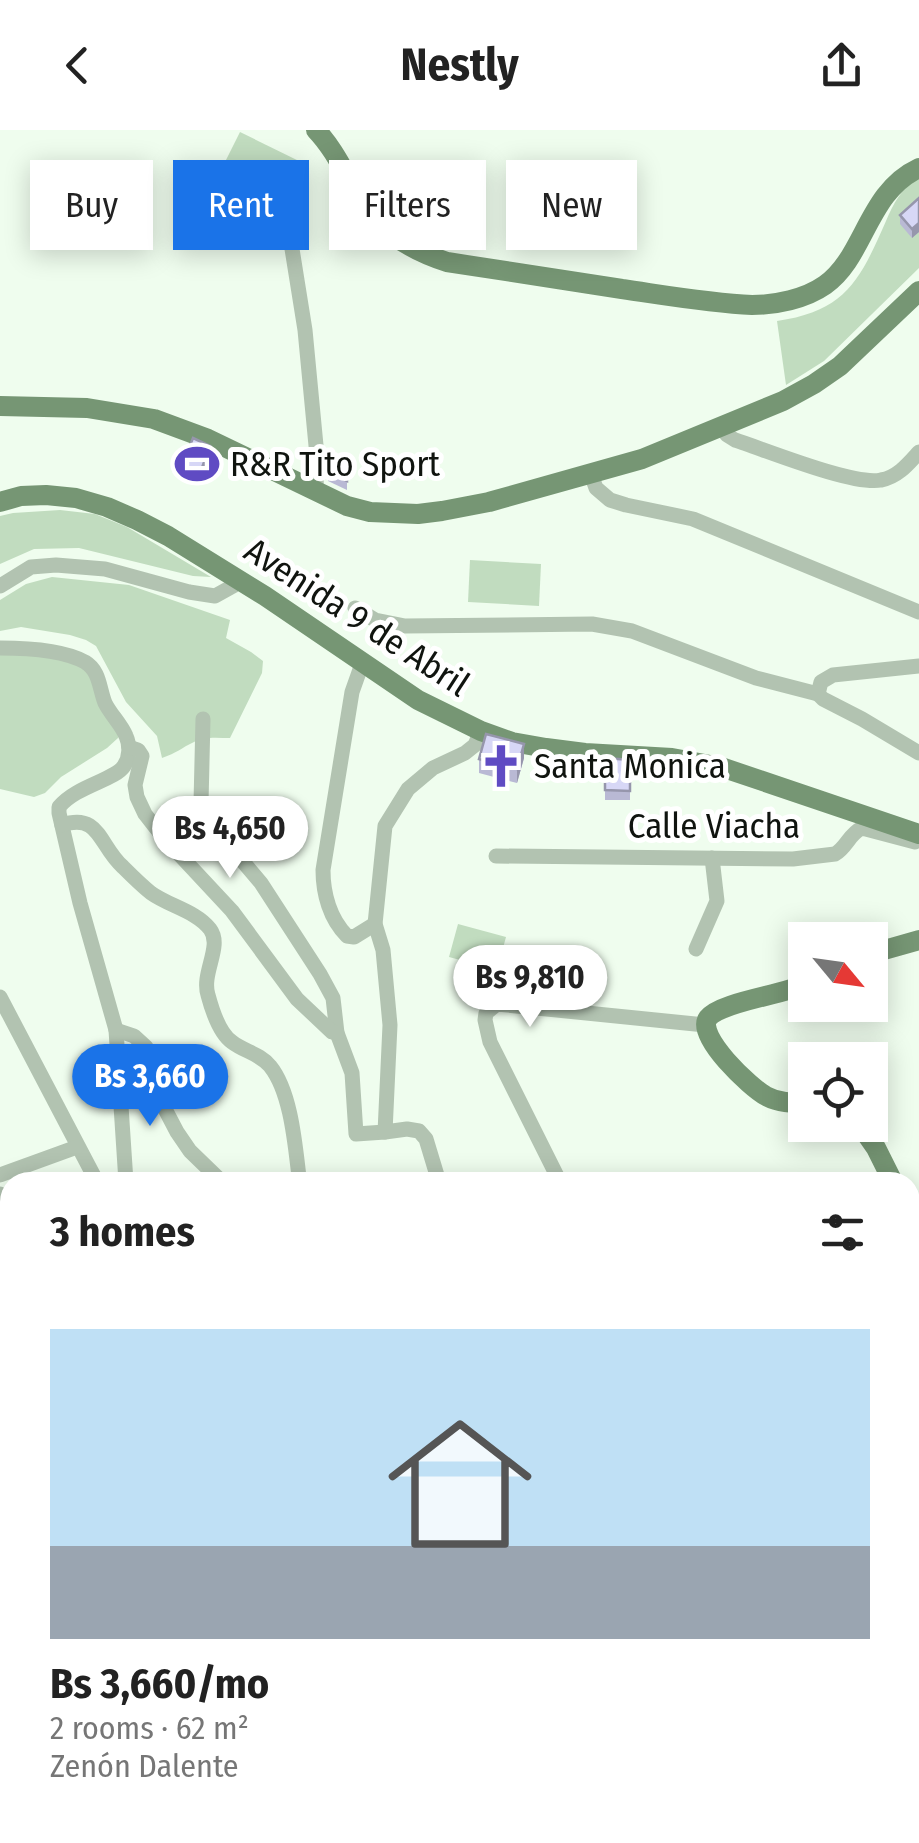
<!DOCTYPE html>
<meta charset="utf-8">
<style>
:root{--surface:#fff;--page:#f2f2f2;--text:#222;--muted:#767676;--accent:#1a73e8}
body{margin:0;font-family:"Fira Sans Condensed",sans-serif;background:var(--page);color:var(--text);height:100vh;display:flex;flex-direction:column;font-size:38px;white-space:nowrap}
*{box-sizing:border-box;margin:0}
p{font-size:32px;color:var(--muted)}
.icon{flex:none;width:55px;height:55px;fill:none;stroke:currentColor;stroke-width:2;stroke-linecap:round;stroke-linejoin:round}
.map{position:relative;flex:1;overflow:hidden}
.side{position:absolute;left:0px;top:1042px;width:920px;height:672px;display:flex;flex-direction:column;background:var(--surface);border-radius:30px 30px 0 0;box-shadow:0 5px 25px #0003}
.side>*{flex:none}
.banner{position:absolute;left:30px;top:30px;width:860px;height:90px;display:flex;gap:20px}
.needle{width:65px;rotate:119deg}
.fabs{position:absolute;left:788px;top:792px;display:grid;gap:20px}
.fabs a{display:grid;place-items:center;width:100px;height:100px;border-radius:0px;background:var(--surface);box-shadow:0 5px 25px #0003;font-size:50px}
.price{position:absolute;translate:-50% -85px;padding:0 22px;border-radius:35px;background:#fff;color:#222;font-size:32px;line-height:65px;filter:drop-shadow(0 2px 5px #0008)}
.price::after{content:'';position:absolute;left:50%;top:60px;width:30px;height:22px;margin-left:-15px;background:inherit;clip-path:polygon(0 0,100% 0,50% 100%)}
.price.on{background:var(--accent);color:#fff}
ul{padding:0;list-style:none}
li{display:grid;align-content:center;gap:20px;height:530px;padding:0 50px}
li span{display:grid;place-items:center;height:310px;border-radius:0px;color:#555}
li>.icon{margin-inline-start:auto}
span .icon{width:180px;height:180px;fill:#fffc;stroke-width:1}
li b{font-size:42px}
h2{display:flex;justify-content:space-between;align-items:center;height:120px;padding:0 50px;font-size:42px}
.chip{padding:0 35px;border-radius:0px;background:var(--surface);box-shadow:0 5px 25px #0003;font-size:35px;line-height:90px}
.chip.on{background:var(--accent);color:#fff}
header{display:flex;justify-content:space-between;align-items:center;height:130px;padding:0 50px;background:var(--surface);font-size:45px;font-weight:700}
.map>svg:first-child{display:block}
.green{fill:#c1dcbf}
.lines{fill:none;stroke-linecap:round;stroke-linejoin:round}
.minor{stroke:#b2c3b1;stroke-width:15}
.major{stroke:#769674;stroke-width:20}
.wall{fill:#b9b9d4}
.shaded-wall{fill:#9696ac}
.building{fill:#d7d7f6;stroke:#9696ac;stroke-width:2.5}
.labels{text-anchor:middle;stroke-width:10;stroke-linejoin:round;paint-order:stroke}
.poi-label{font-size:35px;fill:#10140f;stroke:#fff;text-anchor:start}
.street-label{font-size:35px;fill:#10140f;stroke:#fff}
</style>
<header><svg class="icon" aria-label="back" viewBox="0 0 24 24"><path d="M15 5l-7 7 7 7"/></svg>Nestly<svg class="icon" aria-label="share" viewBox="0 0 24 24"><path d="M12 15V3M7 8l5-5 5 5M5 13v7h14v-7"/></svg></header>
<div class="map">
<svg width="919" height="1713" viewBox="0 0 919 1713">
<rect width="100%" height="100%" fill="#effdee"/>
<g class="green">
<path d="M240 2 301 32 282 70 221 40Z"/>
<path d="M919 48V138L824 231 786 255 777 191C846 181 860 150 886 91 893 74 902 57 919 48Z"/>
<path d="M60 380 95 384 127 397 211 447 193 446 79 418 34 419 0 434V386L13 383Z"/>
<path d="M470 430 541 434 539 476 468 472Z"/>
<path d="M52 447 129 455 230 490 226 508 251 522 263 531 262 543 230 608C218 608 205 606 194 612 181 618 177 623 162 628L157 606 126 572 96 516 86 510 70 505 21 497 0 501V470L26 454Z"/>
<path d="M0 518 77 521 121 598 118 608 107 618 61 647 45 663 34 667 0 659Z"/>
<path d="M458 794 506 807 497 840 449 827Z"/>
</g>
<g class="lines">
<g class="minor">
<path d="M298 92 288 94 305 200 317 326 316 360"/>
<path d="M720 296 727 305 735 310C766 320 854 356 881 350 898 347 909 333 919 322"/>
<path d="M591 344 596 358 610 370 626 375 693 389 919 482"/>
<path d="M0 456 31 437 56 435 105 439 189 462 215 466 233 456 240 450"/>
<path d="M355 478 375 490 405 496 592 494 632 501 756 548 818 564"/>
<path d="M0 518C25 518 63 520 85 532 100 541 99 558 105 573 111 585 121 594 126 606 130 615 130 627 124 636 115 650 76 656 59 677V683L80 773 116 900 126 1052"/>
<path d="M363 531 352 562 323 740C323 764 330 789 347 806L354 807 375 794"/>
<path d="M919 536 833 545 821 552 818 564 823 569 862 589 919 623"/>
<path d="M203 589 201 673 206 687 216 700 261 753 320 844 333 868 337 903 352 943 356 1004 385 1002"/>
<path d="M129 617 138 620 142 626 135 655 137 667 145 684 163 707 232 781 297 869 332 902 337 903"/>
<path d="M62 695C100 682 99 716 123 737 132 746 141 755 151 763 169 776 196 781 210 799 223 816 201 843 208 865 212 880 219 903 232 912 245 922 259 923 270 936 291 962 295 1014 299 1047L298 1052"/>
<path d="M496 726 793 729 835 724C847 717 849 704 862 698L915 712"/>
<path d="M696 819 717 771 712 728"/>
<path d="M0 867 97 1052"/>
<path d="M116 900 134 906 146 917 166 981 177 1002 190 1021 222 1052"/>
<path d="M0 1045 77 1017"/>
<path d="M439 1052 426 1009 419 1001 407 999 385 1002 390 895 383 820 375 794 385 696 408 659 433 638 465 623 475 615 481 601"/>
<path d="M560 1052 490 912 485 890 486 883 497 874 705 895"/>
<path d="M0 1064V1091"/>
<path d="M910 1199 919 1202"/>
<path d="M0 1336 10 1328"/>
<path d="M910 1390 919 1391"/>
<path d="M0 1453 10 1470"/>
<path d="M0 1531 10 1525"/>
<path d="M919 1608V1611"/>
<path d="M910 1674 919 1678"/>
<path d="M126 1705 128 1713"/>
<path d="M254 1705 255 1713"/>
<path d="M587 1705 591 1713"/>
<path d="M693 1705 695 1713"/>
<path d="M799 1705 832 1713"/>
<path d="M68 1713 82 1705"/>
<path d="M352 1713V1705"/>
<path d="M451 1713 454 1705"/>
<path d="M531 1713 532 1705"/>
<path d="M777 1713 781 1705"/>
</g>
<g class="major">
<path d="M316 0C342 27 353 66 379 93 398 112 422 124 447 132 506 141 564 150 622 159 664 165 709 173 752 175 776 175 805 169 825 155 865 127 867 62 919 38"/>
<path d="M0 276 87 278 154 289 208 309 347 376 370 382 418 384 442 381 489 372 642 329 783 271 814 254 840 236 919 161"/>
<path d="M0 372 21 366 46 365 76 368 107 377 137 390 168 406 265 466 418 570 481 601 512 612 546 618 585 623 672 628 721 637 919 704"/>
<path d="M870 824 919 810"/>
<path d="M805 854C783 865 720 872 708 888 695 906 751 958 766 966 779 973 791 973 805 972"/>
<path d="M860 995 876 1018 893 1052"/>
<path d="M910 1087 919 1098"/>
</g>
</g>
<g class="wall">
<path d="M919 68V102L912 108 900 94V85Z"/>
<path d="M210 325 200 352 182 346V336Z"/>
<path d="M328 328 347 331V360L328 351Z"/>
<path d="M524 628 517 653 479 643V629Z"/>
<path d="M630 630V670H605V660Z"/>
</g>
<g class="shaded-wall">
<path d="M919 93V102L912 108V99Z"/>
<path d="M210 316V325L200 352V343Z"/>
<path d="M524 614V628L517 653V639Z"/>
</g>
<g class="building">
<path d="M919 68V93L912 99 900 85Z"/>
<path d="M193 308 210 316 200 343 182 336Z"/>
<path d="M328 328 347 331V351L328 342Z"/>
<path d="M486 604 524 614 517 639 479 629Z"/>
<path d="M605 628 630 630V661L605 660Z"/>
</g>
<defs>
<g id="stadium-bare" transform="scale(3.45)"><path d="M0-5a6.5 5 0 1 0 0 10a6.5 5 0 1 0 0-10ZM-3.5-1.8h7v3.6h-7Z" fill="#5f4bc3" stroke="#fff" stroke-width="2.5" paint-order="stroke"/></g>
<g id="church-bare" transform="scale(3.45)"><path d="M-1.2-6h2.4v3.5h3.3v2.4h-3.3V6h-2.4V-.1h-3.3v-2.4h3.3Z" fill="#5f4bc3" stroke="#fff" stroke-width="2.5" paint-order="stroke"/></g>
</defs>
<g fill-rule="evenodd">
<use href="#stadium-bare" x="197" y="334"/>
<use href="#church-bare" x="501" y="636"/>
</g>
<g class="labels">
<g class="poi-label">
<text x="230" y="346">R&amp;R Tito Sport</text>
<text x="534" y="648">Santa Monica</text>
</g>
<g class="street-label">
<text transform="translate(357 487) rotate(33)" y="12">Avenida 9 de Abril</text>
<text x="714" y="708">Calle Viacha</text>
</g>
</g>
</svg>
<div class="fabs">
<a><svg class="needle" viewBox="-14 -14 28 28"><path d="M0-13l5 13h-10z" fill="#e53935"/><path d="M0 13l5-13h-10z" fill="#767676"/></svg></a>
<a><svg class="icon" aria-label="locate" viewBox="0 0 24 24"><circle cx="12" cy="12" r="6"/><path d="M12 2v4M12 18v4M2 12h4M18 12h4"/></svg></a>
</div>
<b class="price" style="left:230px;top:751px">Bs 4,650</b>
<b class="price" style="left:530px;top:900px">Bs 9,810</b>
<b class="price on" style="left:150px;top:999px">Bs 3,660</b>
<div class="banner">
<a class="chip">Buy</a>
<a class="chip on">Rent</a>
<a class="chip">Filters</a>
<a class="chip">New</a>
</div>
<section class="side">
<h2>3 homes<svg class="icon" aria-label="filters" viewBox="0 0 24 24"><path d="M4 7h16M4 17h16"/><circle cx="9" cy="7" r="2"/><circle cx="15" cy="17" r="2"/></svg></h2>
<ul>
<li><span style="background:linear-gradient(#bfe0f5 70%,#9aa5b1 0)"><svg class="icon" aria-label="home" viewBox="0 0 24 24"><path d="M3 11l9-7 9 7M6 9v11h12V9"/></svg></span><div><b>Bs 3,660/mo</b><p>2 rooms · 62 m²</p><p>Zenón Dalente</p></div></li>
</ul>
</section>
</div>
